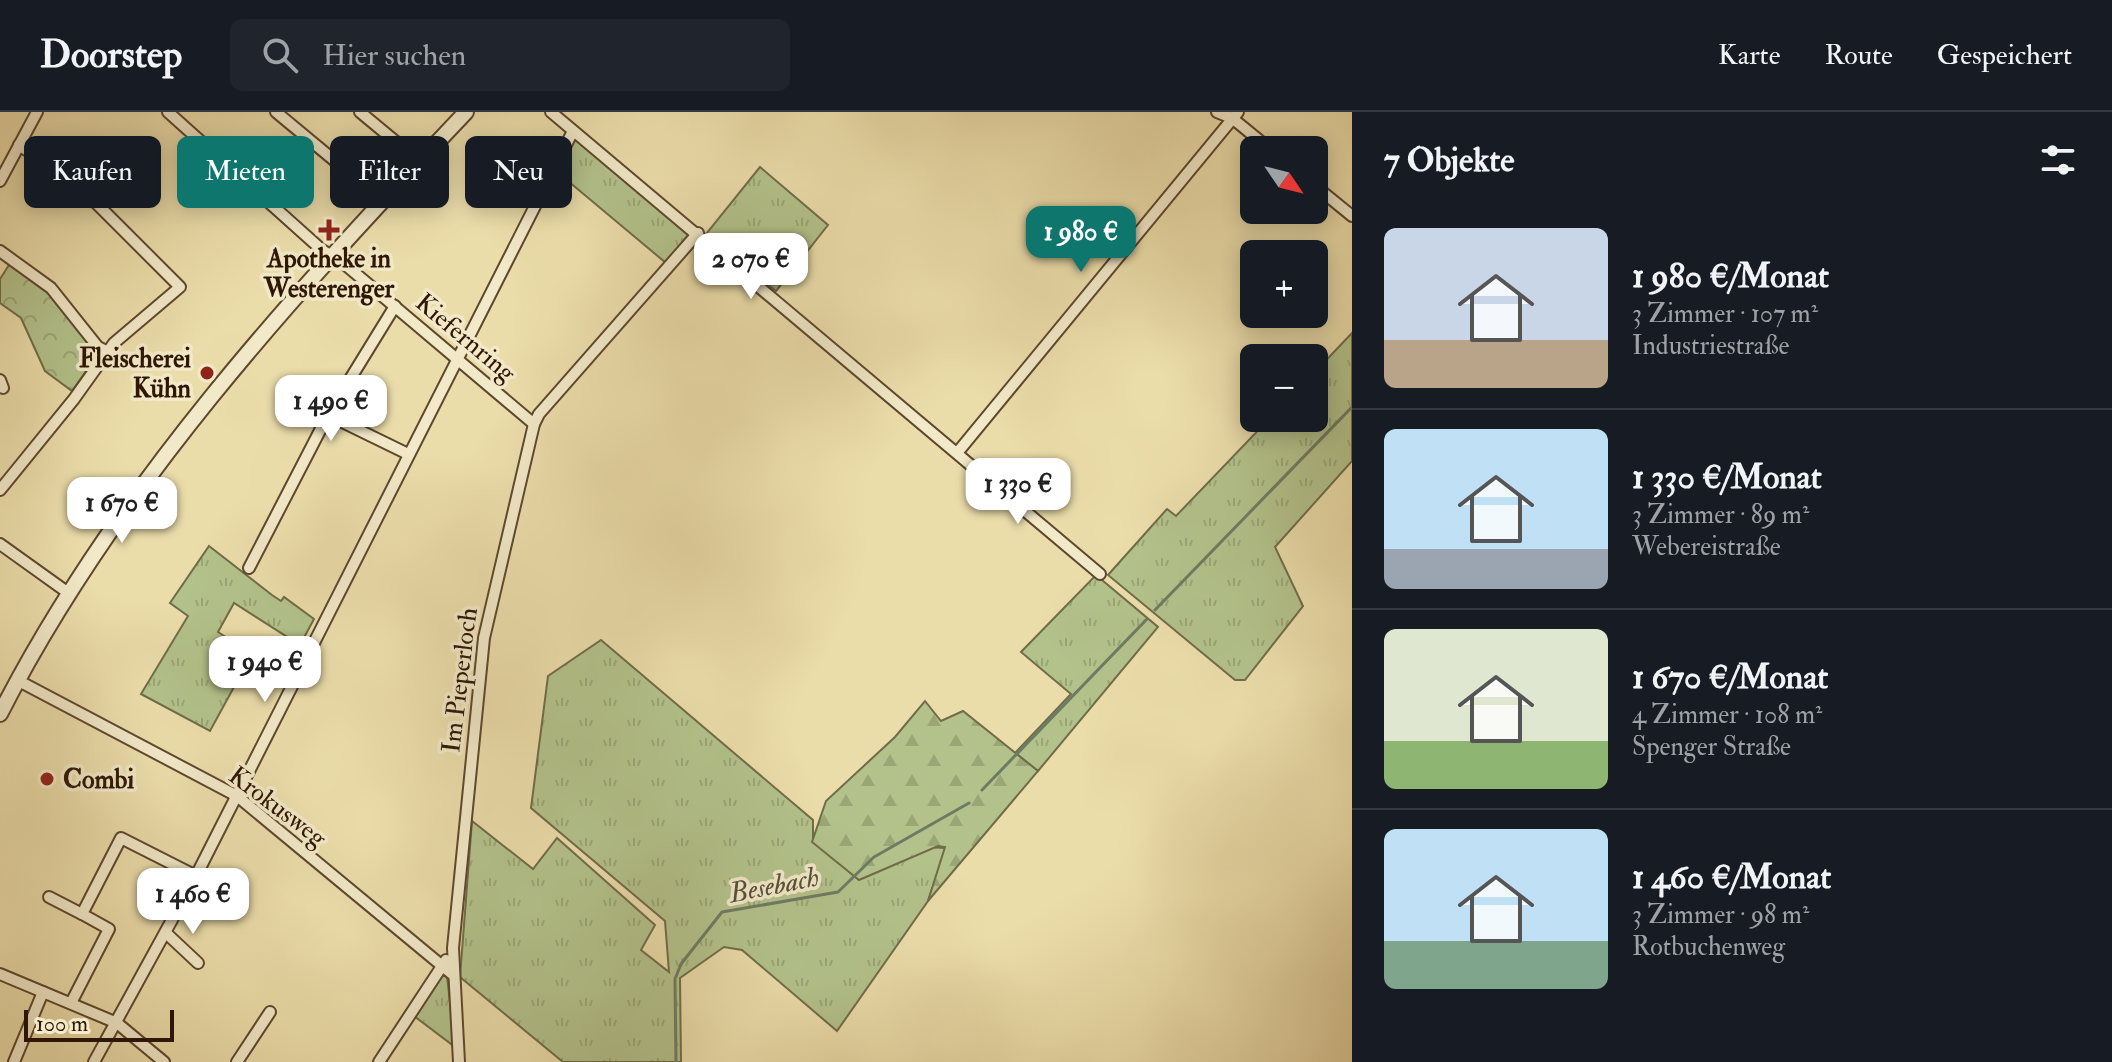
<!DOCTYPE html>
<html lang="de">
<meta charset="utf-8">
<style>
:root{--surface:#171b24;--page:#20242c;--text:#f1f3f6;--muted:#9ea1a6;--line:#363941;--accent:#0f766e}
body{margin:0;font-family:"IM FELL Double Pica",serif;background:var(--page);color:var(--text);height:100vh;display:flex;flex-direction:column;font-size:30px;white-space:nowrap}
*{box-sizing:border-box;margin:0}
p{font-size:26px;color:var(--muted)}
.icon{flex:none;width:44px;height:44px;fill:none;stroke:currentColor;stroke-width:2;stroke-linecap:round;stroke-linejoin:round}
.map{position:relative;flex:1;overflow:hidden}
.details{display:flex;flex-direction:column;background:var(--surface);width:760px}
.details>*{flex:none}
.banner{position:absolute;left:24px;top:24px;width:760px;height:72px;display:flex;gap:16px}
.needle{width:52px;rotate:125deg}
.buttons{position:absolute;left:1240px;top:24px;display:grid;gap:16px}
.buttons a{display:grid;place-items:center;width:88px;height:88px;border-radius:12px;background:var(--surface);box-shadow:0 4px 20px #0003;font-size:40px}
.scale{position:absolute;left:24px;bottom:20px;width:150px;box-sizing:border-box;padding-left:8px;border:4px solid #2e1704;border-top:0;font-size:22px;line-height:28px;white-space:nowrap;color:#2e1704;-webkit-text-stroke:6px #f2e9c8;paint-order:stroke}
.price{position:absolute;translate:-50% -68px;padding:0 18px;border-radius:16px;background:#fff;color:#222;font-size:26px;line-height:52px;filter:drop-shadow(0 2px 4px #0008)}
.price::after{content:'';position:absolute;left:50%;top:48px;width:24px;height:18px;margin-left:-12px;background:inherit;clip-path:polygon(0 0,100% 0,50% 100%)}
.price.active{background:var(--accent);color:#fff}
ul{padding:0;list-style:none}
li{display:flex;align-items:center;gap:24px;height:200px;padding:0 32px}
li+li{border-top:2px solid var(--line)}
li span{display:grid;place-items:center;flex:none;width:224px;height:160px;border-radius:12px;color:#555}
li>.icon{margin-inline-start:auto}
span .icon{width:96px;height:96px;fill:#fffc;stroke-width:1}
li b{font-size:34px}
h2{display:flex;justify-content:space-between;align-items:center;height:96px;padding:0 32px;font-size:34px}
.tag{padding:0 28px;border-radius:12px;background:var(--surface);box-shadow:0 4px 20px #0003;font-size:28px;line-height:72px}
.tag.active{background:var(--accent);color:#fff}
header{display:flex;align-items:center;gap:48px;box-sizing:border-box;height:112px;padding:0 40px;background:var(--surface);border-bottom:2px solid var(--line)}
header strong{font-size:38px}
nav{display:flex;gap:44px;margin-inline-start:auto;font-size:28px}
.search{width:560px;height:72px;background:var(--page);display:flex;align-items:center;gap:20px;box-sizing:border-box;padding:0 28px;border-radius:12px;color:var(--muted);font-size:30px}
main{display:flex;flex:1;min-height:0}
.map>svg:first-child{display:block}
.grass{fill:url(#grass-tufts);stroke:#706c48;stroke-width:2}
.forest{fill:url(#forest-firs);stroke:#706c48;stroke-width:2}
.park{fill:url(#park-crowns);stroke:#706c48;stroke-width:2}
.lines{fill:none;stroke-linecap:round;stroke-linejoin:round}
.stream{stroke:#6e7b63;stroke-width:3}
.minor-casing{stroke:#5d482e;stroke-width:14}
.tertiary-casing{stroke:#5d482e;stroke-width:18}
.minor{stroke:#f2e9c8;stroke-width:10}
.tertiary{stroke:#f2e9c8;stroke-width:14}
.poi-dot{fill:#8f2418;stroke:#f2e9c8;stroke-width:3}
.labels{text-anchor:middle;stroke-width:7;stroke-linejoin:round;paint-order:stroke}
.poi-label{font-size:26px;font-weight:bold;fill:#2e1704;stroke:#f2e9c8}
.street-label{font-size:26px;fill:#2e1704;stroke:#f2e9c8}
.water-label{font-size:28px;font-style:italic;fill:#53513c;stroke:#f2e9c8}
</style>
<header>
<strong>Doorstep</strong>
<div class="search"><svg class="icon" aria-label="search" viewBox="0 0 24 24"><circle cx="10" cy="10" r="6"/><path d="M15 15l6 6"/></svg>Hier suchen</div>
<nav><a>Karte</a><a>Route</a><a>Gespeichert</a></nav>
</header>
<main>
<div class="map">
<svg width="1352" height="950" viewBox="0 0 1352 950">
<defs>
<pattern id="grass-tufts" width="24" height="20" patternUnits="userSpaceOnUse" patternTransform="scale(2)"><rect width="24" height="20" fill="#b3c28b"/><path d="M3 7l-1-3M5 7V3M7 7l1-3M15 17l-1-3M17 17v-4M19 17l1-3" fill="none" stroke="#9aa676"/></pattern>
<pattern id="forest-firs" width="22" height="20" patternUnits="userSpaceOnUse" patternTransform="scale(2)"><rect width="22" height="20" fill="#b3c28b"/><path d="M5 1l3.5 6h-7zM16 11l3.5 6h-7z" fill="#9aa676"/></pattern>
<pattern id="park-crowns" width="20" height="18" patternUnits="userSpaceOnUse" patternTransform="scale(2)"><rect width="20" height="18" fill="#b3c28b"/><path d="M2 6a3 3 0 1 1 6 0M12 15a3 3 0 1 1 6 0" fill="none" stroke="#9aa676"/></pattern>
</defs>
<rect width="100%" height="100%" fill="#ebddaa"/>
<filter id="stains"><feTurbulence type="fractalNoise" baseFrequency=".0025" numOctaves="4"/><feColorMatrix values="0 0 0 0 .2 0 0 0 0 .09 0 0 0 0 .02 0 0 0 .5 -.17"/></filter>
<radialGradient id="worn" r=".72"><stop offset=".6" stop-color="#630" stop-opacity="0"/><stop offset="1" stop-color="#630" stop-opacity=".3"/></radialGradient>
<g class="grass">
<path d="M573 24 689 122 666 151 556 59Z"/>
<path d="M760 55 828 113 776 179 706 122Z"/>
<path d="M1352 221V349L1275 435 1303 494 1245 568H1235L1108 463 1167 397 1176 404 1270 306H1314V261Z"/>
<path d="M209 434 272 483 281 489 284 485 314 507 300 533 234 491 218 520 252 542 210 619 141 582 188 504 170 491Z"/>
<path d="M1096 463 1158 515 1038 659 1015 641 1071 582 1021 540Z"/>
<path d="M601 528 813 708V730L946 736 928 789 837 919 742 838 724 835 680 866 681 950H563L460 865 472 709 533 757 557 726 655 813 641 838 669 860 665 809 531 696 548 564Z"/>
<path d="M441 864H447L455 935 414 904Z"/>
</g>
<path class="forest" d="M925 589 941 609 963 599 1038 659 928 789 945 735 938 734 859 768 812 730 826 689 895 625Z"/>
<path class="park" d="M9 153 51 182 98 242 72 279 45 259 21 206 0 191V167Z"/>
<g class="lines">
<g class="stream">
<path d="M1155 498 1352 295"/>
<path d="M982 678 1147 507"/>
<path d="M676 950 675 867 681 852 722 800 838 780 874 745 969 691"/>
</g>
<g class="minor-casing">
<g id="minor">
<path d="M168 0 322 138 342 150 534 312"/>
<path d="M276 0 382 88"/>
<path d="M360 0 419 49"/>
<path d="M551 0 1100 462"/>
<path d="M1217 0 1232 6 1271 38"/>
<path d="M0 69 37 0"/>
<path d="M1314 73 1352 104"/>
<path d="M0 139 51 176 98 235 110 241"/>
<path d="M0 268 3 276"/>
<path d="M328 303 408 342"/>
<path d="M957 341 1238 0"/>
<path d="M0 378 74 287 114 231 180 175 78 73 19 33"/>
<path d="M0 432 67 480"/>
<path d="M249 456 328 303 395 194"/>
<path d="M17 568 237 684 452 862"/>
<path d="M49 785 82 802"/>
<path d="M166 821 198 851"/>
<path d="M0 862 117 911 164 950"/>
<path d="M71 891 109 817 82 802 121 726 196 764"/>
<path d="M14 950 43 880"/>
<path d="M94 950 196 764 573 19"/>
<path d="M237 950 270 900"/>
<path d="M379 950 446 848"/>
<path d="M459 950 453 836 484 526 534 312 539 302 698 121"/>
</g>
</g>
<g class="tertiary-casing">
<path id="tertiary" d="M0 602C116 375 292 184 466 0"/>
</g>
<use href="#minor" class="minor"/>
<use href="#tertiary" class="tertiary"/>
</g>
<g class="poi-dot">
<path d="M325 106h8v8h8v8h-8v8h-8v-8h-8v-8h8z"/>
<circle cx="207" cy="261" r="8"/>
<circle cx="47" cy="667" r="8"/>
</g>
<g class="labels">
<g class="poi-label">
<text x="329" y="155">Apotheke in<tspan x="329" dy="30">Westerenger</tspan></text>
<text x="191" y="255" text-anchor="end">Fleischerei<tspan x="191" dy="30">Kühn</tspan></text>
<text x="63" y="676" text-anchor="start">Combi</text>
</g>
<g class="street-label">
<text transform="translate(466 225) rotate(40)" y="9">Kiefernring</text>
<text transform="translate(459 568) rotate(-83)" y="9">Im Pieperloch</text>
<text transform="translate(278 694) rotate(37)" y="9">Krokusweg</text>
</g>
<g class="water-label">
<text transform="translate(774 772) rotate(-11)" y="10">Besebach</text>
</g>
</g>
<rect width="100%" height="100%" filter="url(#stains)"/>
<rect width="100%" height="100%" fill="url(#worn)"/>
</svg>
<div class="buttons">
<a><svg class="needle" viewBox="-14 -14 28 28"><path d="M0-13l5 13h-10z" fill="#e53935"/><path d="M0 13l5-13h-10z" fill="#9ea1a6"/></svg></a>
<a>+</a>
<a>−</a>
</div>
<div class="scale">100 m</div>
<b class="price active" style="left:1081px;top:162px">1 980 €</b>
<b class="price" style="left:751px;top:189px">2 070 €</b>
<b class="price" style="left:331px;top:331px">1 490 €</b>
<b class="price" style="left:1018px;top:414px">1 330 €</b>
<b class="price" style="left:122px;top:433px">1 670 €</b>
<b class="price" style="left:265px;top:592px">1 940 €</b>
<b class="price" style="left:193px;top:824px">1 460 €</b>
<div class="banner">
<a class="tag">Kaufen</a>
<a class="tag active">Mieten</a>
<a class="tag">Filter</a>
<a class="tag">Neu</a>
</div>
</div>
<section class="details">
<h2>7 Objekte<svg class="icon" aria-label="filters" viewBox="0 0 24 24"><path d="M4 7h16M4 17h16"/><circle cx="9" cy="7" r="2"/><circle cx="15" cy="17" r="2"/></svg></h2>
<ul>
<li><span style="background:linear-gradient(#c9d6e8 70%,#b9a48a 0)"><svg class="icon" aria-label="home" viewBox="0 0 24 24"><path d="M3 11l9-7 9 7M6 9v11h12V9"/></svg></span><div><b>1 980 €/Monat</b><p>3 Zimmer · 107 m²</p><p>Industriestraße</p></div></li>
<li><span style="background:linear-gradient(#bfe0f5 75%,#9aa5b1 0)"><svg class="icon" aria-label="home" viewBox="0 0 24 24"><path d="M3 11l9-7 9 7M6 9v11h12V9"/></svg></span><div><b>1 330 €/Monat</b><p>3 Zimmer · 89 m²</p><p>Webereistraße</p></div></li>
<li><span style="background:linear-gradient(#dfe7d0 70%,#8fb573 0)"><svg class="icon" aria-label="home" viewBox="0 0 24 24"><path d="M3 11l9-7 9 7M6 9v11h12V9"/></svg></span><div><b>1 670 €/Monat</b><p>4 Zimmer · 108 m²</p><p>Spenger Straße</p></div></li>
<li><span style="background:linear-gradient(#bfe0f5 70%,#7fa58c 0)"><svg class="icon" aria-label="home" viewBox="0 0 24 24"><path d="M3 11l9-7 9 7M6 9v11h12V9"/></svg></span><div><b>1 460 €/Monat</b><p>3 Zimmer · 98 m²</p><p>Rotbuchenweg</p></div></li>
</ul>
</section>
</main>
